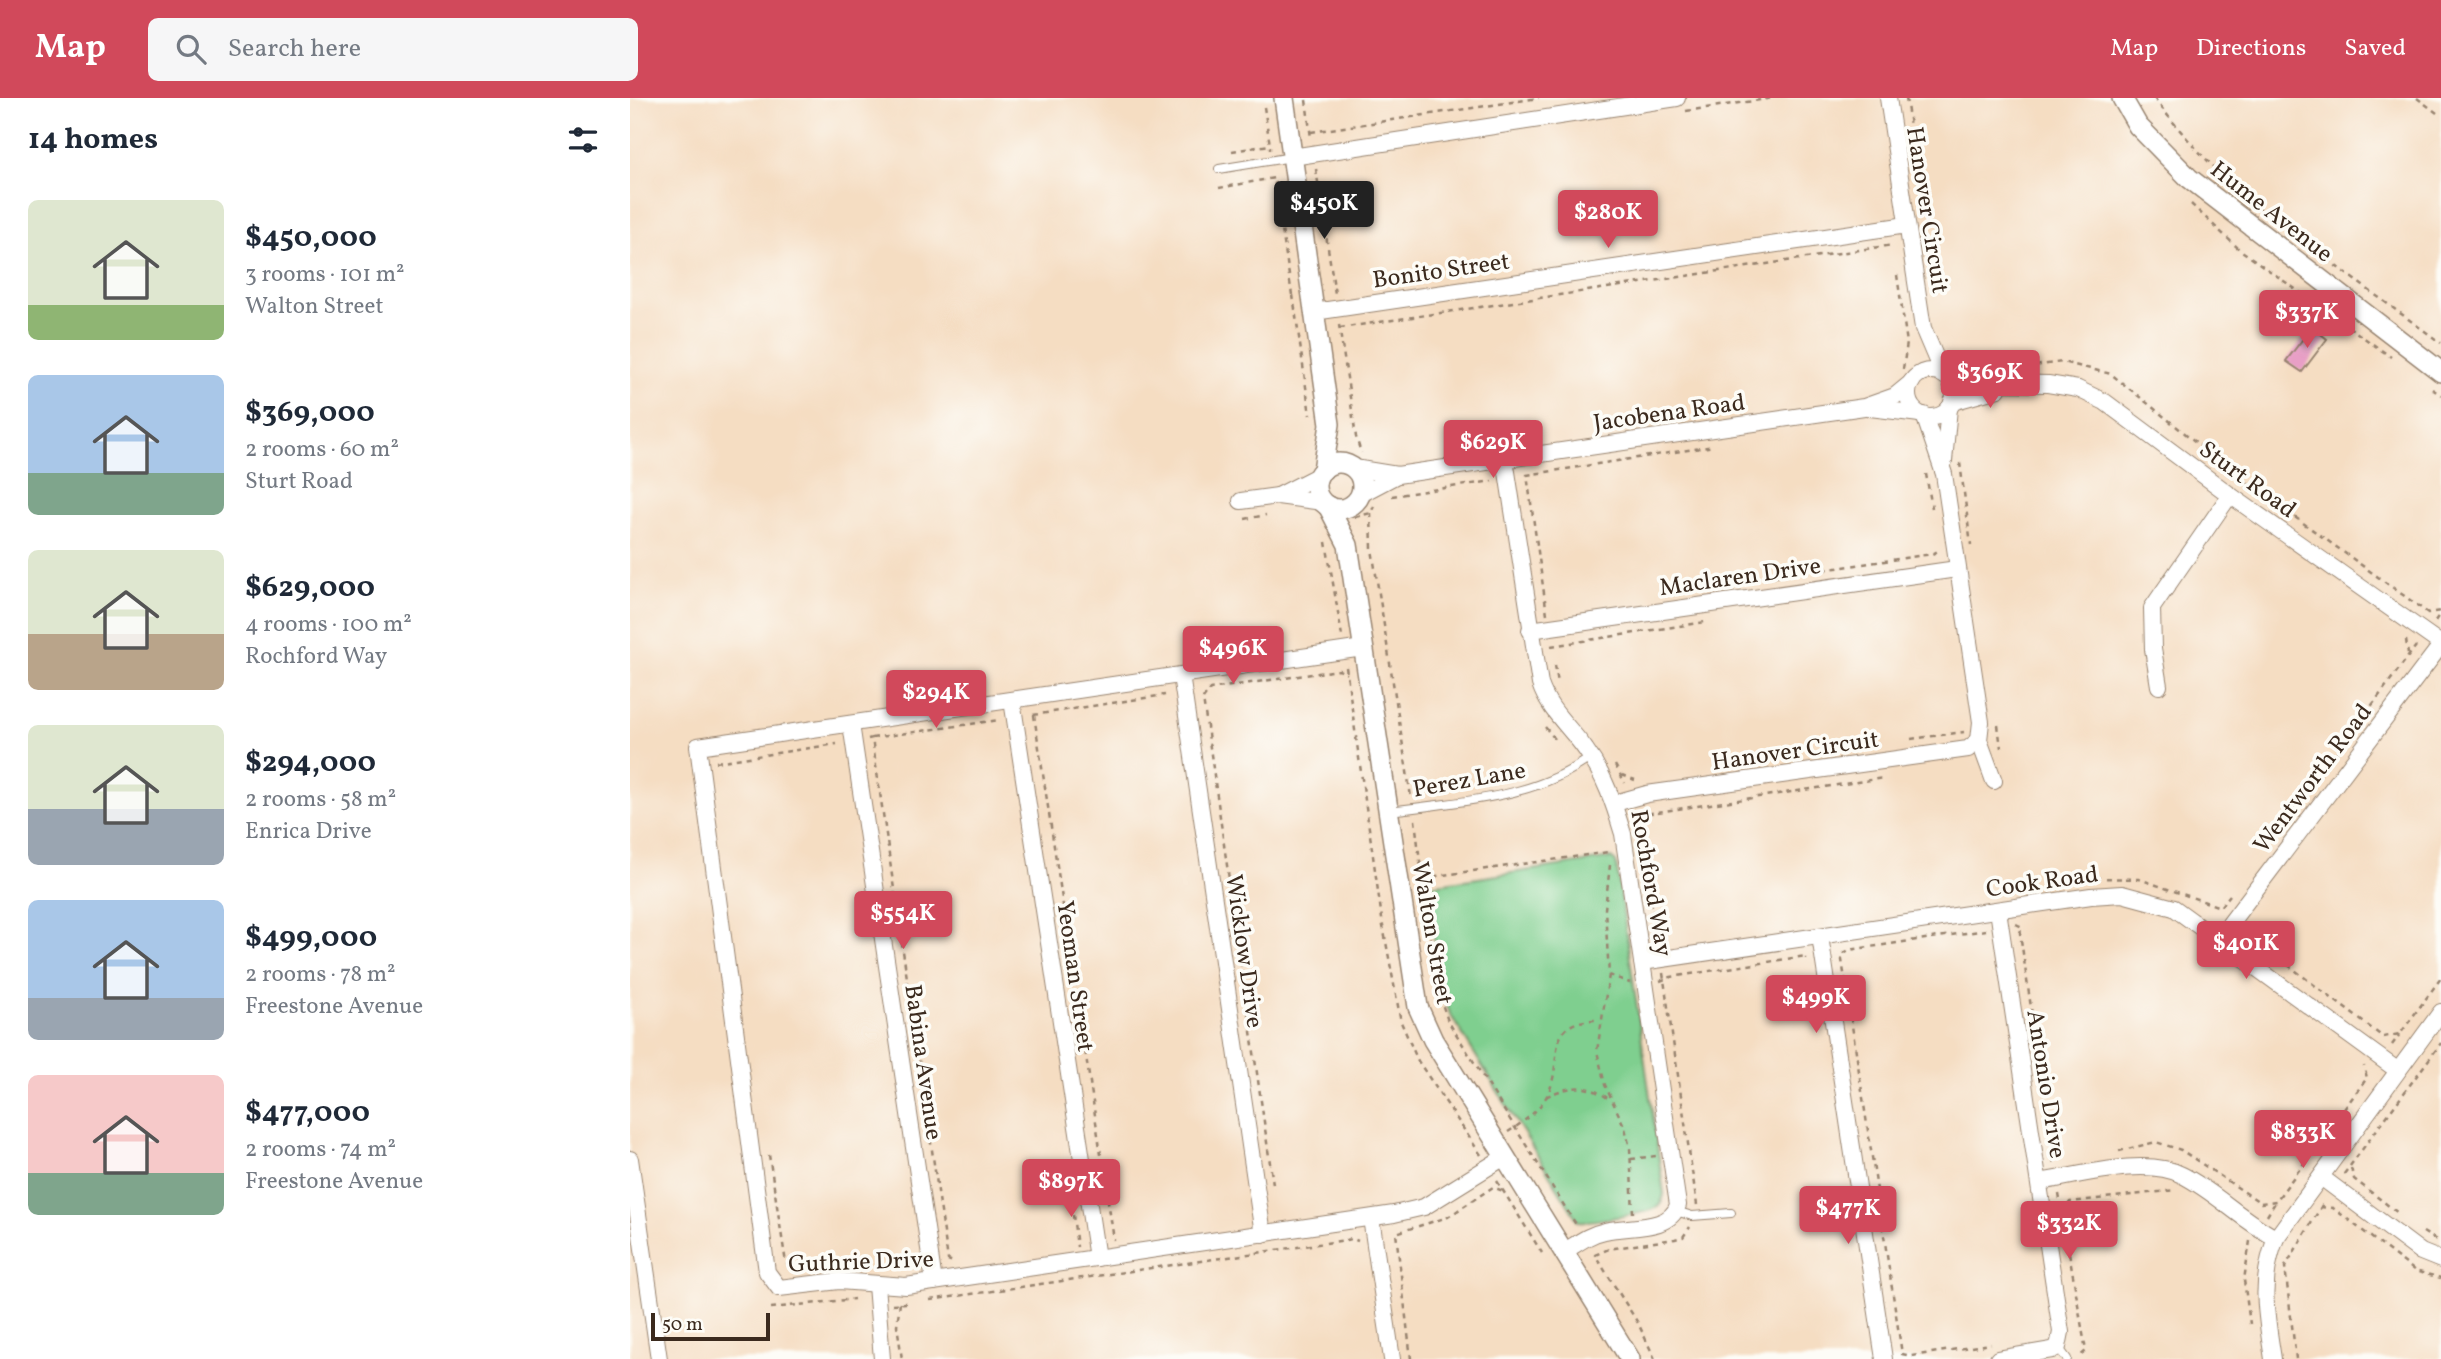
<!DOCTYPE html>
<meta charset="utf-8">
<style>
:root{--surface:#fff;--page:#f6f6f7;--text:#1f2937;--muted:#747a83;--accent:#d1495b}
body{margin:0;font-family:Vollkorn,serif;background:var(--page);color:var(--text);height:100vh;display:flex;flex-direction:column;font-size:26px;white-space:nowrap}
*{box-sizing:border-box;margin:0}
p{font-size:23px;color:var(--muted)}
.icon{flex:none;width:38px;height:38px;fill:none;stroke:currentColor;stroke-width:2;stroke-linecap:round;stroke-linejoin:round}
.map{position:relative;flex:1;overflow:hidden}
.sheet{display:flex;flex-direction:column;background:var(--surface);width:630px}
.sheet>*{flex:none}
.scale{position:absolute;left:21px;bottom:18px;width:119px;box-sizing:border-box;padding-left:7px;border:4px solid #3b2a1e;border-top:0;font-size:19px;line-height:24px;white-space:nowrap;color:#3b2a1e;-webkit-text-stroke:5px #fdfcf7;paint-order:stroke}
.price{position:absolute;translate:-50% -60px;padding:0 16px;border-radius:7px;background:var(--accent);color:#fff;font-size:23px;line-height:46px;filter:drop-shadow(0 2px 4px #0008)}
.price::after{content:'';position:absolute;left:50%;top:42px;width:21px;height:16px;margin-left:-10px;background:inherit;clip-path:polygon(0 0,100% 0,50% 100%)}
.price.current{background:#222;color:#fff}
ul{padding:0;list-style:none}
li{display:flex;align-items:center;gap:21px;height:175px;padding:0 28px}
li span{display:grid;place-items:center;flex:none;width:196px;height:140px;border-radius:10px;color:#555}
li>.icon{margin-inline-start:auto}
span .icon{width:84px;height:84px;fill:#fffc;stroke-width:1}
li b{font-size:30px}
h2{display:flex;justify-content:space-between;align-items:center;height:84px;padding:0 28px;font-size:30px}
header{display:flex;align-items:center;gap:42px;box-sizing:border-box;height:98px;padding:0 35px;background:var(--accent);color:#fff}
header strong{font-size:33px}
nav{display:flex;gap:38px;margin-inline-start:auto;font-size:24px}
.search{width:490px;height:63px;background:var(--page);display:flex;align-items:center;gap:18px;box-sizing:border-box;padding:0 24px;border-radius:10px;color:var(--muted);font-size:26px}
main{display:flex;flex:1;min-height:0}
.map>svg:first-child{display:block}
.green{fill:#7fcf8f;stroke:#5d7c56;stroke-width:2}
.building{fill:#e89fc6}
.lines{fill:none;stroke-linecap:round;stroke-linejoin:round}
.service-casing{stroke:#988470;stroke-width:10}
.minor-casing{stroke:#988470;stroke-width:18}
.tertiary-casing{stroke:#988470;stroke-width:22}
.path{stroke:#988470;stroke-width:2.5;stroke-dasharray:5 5;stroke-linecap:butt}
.service{stroke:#fff;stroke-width:8}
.minor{stroke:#fff;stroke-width:16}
.tertiary{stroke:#fff;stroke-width:19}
.labels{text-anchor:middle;stroke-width:7;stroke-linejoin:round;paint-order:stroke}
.street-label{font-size:24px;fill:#3b2a1e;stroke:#fdfcf7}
</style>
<header>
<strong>Map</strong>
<div class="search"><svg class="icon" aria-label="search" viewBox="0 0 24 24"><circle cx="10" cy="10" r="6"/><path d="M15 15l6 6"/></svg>Search here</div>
<nav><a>Map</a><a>Directions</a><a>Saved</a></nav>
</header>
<main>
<section class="sheet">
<h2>14 homes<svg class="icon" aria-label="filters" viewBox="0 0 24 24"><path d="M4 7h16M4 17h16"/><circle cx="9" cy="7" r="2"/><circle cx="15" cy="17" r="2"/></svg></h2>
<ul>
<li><span style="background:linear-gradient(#dfe7d0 75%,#8fb573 0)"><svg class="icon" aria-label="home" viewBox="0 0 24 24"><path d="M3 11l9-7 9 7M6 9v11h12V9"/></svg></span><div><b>$450,000</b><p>3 rooms · 101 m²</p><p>Walton Street</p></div></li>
<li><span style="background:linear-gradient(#a9c7e8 70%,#7fa58c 0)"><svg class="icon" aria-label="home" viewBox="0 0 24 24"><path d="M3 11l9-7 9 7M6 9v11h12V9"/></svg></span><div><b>$369,000</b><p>2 rooms · 60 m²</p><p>Sturt Road</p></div></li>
<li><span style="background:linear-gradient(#dfe7d0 60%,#b9a48a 0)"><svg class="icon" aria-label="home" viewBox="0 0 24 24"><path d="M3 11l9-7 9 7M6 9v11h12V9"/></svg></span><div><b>$629,000</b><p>4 rooms · 100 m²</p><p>Rochford Way</p></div></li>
<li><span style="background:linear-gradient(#dfe7d0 60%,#9aa5b1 0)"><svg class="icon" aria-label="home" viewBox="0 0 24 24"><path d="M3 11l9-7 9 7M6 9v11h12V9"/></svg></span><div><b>$294,000</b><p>2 rooms · 58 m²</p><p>Enrica Drive</p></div></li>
<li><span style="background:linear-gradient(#a9c7e8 70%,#9aa5b1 0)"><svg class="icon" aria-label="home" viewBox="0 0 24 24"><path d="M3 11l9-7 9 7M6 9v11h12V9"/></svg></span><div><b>$499,000</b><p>2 rooms · 78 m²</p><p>Freestone Avenue</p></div></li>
<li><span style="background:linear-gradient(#f6c9c9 70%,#7fa58c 0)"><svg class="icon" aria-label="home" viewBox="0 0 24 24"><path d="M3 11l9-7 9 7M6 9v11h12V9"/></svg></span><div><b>$477,000</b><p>2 rooms · 74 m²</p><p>Freestone Avenue</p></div></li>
</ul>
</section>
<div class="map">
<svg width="1811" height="1261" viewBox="0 0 1811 1261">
<rect width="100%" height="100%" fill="#fdfcf7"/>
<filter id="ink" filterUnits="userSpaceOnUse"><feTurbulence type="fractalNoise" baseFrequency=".0143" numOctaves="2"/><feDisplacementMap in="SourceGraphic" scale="14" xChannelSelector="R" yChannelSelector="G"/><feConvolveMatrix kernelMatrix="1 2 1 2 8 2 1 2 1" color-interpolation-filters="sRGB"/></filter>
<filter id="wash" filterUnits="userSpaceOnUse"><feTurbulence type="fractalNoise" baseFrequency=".00686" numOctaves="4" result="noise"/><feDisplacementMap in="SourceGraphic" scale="28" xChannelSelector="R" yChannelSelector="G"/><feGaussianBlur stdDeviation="1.57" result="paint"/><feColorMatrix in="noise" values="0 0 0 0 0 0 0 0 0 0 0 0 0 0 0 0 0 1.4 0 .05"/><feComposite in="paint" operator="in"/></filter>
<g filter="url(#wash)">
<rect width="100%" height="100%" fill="#f5ddc2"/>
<path class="green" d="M981 760 986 764 1034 1096C1033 1102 1031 1107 1026 1110 1017 1115 956 1125 948 1123L820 916 811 891 797 792 801 787Z"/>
<g id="blocks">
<path class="building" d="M1682 229 1697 241 1672 274 1656 263Z"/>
</g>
</g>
<g filter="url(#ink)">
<use href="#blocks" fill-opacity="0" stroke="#988470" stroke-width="2"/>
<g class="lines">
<g class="service-casing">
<g id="service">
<path d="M589 71 662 59"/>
<path d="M760 713C829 703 903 702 961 659"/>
<path d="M1046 1113 1062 1118 1101 1115"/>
<path d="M1428 1249 1437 1261"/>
</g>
</g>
<g class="minor-casing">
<g id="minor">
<path d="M1258 0 1293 230 1313 277"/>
<path d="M662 59 1047 0"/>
<path d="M684 214 1277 127"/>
<circle cx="1301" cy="296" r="23"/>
<path d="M1321 284 1418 286 1448 291 1475 304 1600 397 1811 546"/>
<path d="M1322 304 1368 291"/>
<path d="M1240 310 1290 316"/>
<path d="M875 361 910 586C919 613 940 629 956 652 975 678 984 706 993 736L1048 1107C1039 1134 999 1127 975 1133 960 1136 948 1145 935 1153"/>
<path d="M1314 363 1319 310"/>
<path d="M724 370 767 377 1234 309 1265 298 1282 284"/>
<path d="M731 396 767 377"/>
<path d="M648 398 689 377"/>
<path d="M611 403 648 398 693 404"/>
<path d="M900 532 1327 471"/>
<path d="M733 550 68 648 137 1174 149 1190 209 1183 276 1188 764 1116 794 1109 876 1058"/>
<path d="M551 577 633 1136"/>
<path d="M1529 588 1523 551 1522 510 1600 397"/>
<path d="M382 602 467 1160"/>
<path d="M221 626 304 1184"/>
<path d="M1349 642 1364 683"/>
<path d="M985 705 1017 696 1338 651 1349 642 1351 624 1314 376 1294 317"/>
<path d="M1368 812 1431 1234 1428 1249 1422 1252 1368 1261"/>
<path d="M1190 838 1254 1261"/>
<path d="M1589 840 1811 547"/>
<path d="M1012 864 1461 798 1492 796 1544 810 1767 972"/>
<path d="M0 1061 29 1261"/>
<path d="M1691 1079 1791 1154 1811 1162"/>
<path d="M1409 1084C1448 1078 1516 1058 1552 1077 1586 1094 1612 1123 1646 1140"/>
<path d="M741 1120 762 1261"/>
<path d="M246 1187 252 1261"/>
<path d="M1643 1261C1636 1215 1629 1184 1646 1140L1811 914"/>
</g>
</g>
<g class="tertiary-casing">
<g id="tertiary">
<path d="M654 0 700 326 693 372"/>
<path d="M1492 0 1508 28 1559 80 1811 274"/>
<circle cx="709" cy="388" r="23"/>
<path d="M698 408 718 447 788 909 803 942 1000 1261"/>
</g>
</g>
<g class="path">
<path d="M1276 0 1291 104"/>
<path d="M1524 0C1556 42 1590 78 1631 112"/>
<path d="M1787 0 1811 18"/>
<path d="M676 2 681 40"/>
<path d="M634 9 640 47"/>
<path d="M1056 13 1143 0"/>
<path d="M681 34 909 0"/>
<path d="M602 53 640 47V52"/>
<path d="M686 71 705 196"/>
<path d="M589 90 644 80 662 197"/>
<path d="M1291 104 1293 118"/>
<path d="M1561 106 1609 151 1761 259"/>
<path d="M1673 144 1811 245"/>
<path d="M1267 177 1277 245 1273 271"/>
<path d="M663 197 680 317"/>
<path d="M709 227 726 339 731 355"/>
<path d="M710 230 1263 147"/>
<path d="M1396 269 1432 264 1481 276 1612 381 1798 515 1811 513"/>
<path d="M1802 291 1811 297"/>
<path d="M1330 365 1341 447"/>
<path d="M1296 376 1302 410"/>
<path d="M762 398 862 383"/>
<path d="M741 415 742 451 781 699"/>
<path d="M725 419 741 415 744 408"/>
<path d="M615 421 636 417"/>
<path d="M696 444 712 538"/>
<path d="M1055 492 1302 456 1310 452"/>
<path d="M917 516 897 377 1084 348"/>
<path d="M1805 523 1811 514"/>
<path d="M1776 542 1778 556"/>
<path d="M921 548 1075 524"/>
<path d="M925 567 928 585"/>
<path d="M716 569 753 828 771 924 788 963 851 1057"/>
<path d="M403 617 535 597"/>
<path d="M404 617 484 1142"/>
<path d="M1368 627 1371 650"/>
<path d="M915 629 925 641"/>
<path d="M242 640 369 622"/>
<path d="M238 641 242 640 318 1162 323 1164"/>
<path d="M1281 641 1334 634"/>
<path d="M86 664 207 646"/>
<path d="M985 667 995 685"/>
<path d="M992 677 1005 682"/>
<path d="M1006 714 1027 837 1037 844"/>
<path d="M1008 717 1254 680"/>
<path d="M785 722 792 780 979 754"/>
<path d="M1646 736 1786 548"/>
<path d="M980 767 975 811 979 877 1000 885"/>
<path d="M792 780 809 897 818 923 947 1128"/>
<path d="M1466 780 1509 781 1590 809 1600 797"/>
<path d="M1621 825V839L1753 939 1770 936 1811 880"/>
<path d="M1386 826 1392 829 1390 835 1424 1065"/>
<path d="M1356 832 1219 852 1214 855 1212 862 1272 1256 1281 1258 1361 1246"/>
<path d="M1033 875 1067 1107"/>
<path d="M979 877 967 953 975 987 995 1030 1000 1050 1003 1115"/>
<path d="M1030 883 1041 879 1176 858V861"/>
<path d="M1762 947 1770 936"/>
<path d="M916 999C939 987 959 985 980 1002"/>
<path d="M878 1034C892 1025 906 1015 915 1001 937 967 908 921 970 922"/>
<path d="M1489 1053 1526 1044 1551 1052 1631 1105 1646 1103 1737 980 1734 968"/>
<path d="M139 1057 156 1165 163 1172"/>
<path d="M1001 1061 1026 1058"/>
<path d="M1721 1070 1724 1081 1768 1115"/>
<path d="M1714 1076 1811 945"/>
<path d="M867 1083 912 1155"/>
<path d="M643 1086 573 601 580 591 709 572 717 576"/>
<path d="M1429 1096 1456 1253 1449 1259"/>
<path d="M1690 1109 1703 1110 1785 1173 1811 1180"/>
<path d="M1433 1115 1440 1104 1546 1092"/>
<path d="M443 1117 447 1149"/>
<path d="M1637 1118 1646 1103"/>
<path d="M1793 1134 1808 1143"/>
<path d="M1620 1143 1614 1182 1620 1226"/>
<path d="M276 1171 282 1169 284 1160"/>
<path d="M300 1202 723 1141 728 1143"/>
<path d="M270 1205 267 1227 272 1261"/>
<path d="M262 1206 276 1205"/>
<path d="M141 1210 224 1201"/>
<path d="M781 1261 766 1135 818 1119 863 1089 873 1093"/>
<path d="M1025 1261 1008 1225 965 1157 979 1151 1045 1141 1053 1139 1060 1129"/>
<path d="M1666 1261 1655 1169 1694 1104"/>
</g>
<use href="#service" class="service"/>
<use href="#minor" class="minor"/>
<use href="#tertiary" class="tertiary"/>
</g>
</g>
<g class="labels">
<g class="street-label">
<text transform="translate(1298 112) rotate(81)" y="8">Hanover Circuit</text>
<text transform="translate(1642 113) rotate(38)" y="8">Hume Avenue</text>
<text transform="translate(811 172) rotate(-8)" y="8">Bonito Street</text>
<text transform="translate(1039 314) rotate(-8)" y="8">Jacobena Road</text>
<text transform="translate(1618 381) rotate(36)" y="8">Sturt Road</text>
<text transform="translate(1110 478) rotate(-8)" y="8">Maclaren Drive</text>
<text transform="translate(1165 652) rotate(-8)" y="8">Hanover Circuit</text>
<text transform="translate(1682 680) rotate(-53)" y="8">Wentworth Road</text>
<text transform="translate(839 681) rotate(-10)" y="8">Perez Lane</text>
<text transform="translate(1412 783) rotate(-8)" y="8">Cook Road</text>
<text transform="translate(1022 785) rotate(80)" y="8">Rochford Way</text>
<text transform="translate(803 835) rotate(80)" y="8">Walton Street</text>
<text transform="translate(615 853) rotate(82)" y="8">Wicklow Drive</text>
<text transform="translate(446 878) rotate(82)" y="8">Yeoman Street</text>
<text transform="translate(294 964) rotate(82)" y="8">Babina Avenue</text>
<text transform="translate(1417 986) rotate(81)" y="8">Antonio Drive</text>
<text transform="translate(231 1163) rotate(-2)" y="8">Guthrie Drive</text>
</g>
</g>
</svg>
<div class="scale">50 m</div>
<b class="price current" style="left:694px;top:143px">$450K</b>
<b class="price" style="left:978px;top:152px">$280K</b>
<b class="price" style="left:1677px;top:252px">$337K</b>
<b class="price" style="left:1360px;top:312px">$369K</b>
<b class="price" style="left:863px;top:382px">$629K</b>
<b class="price" style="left:603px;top:588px">$496K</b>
<b class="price" style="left:306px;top:632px">$294K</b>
<b class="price" style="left:273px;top:853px">$554K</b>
<b class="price" style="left:1616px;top:883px">$401K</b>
<b class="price" style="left:1186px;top:937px">$499K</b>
<b class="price" style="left:1673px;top:1072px">$833K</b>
<b class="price" style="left:441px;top:1121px">$897K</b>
<b class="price" style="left:1218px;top:1148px">$477K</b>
<b class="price" style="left:1439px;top:1163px">$332K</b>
</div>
</main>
